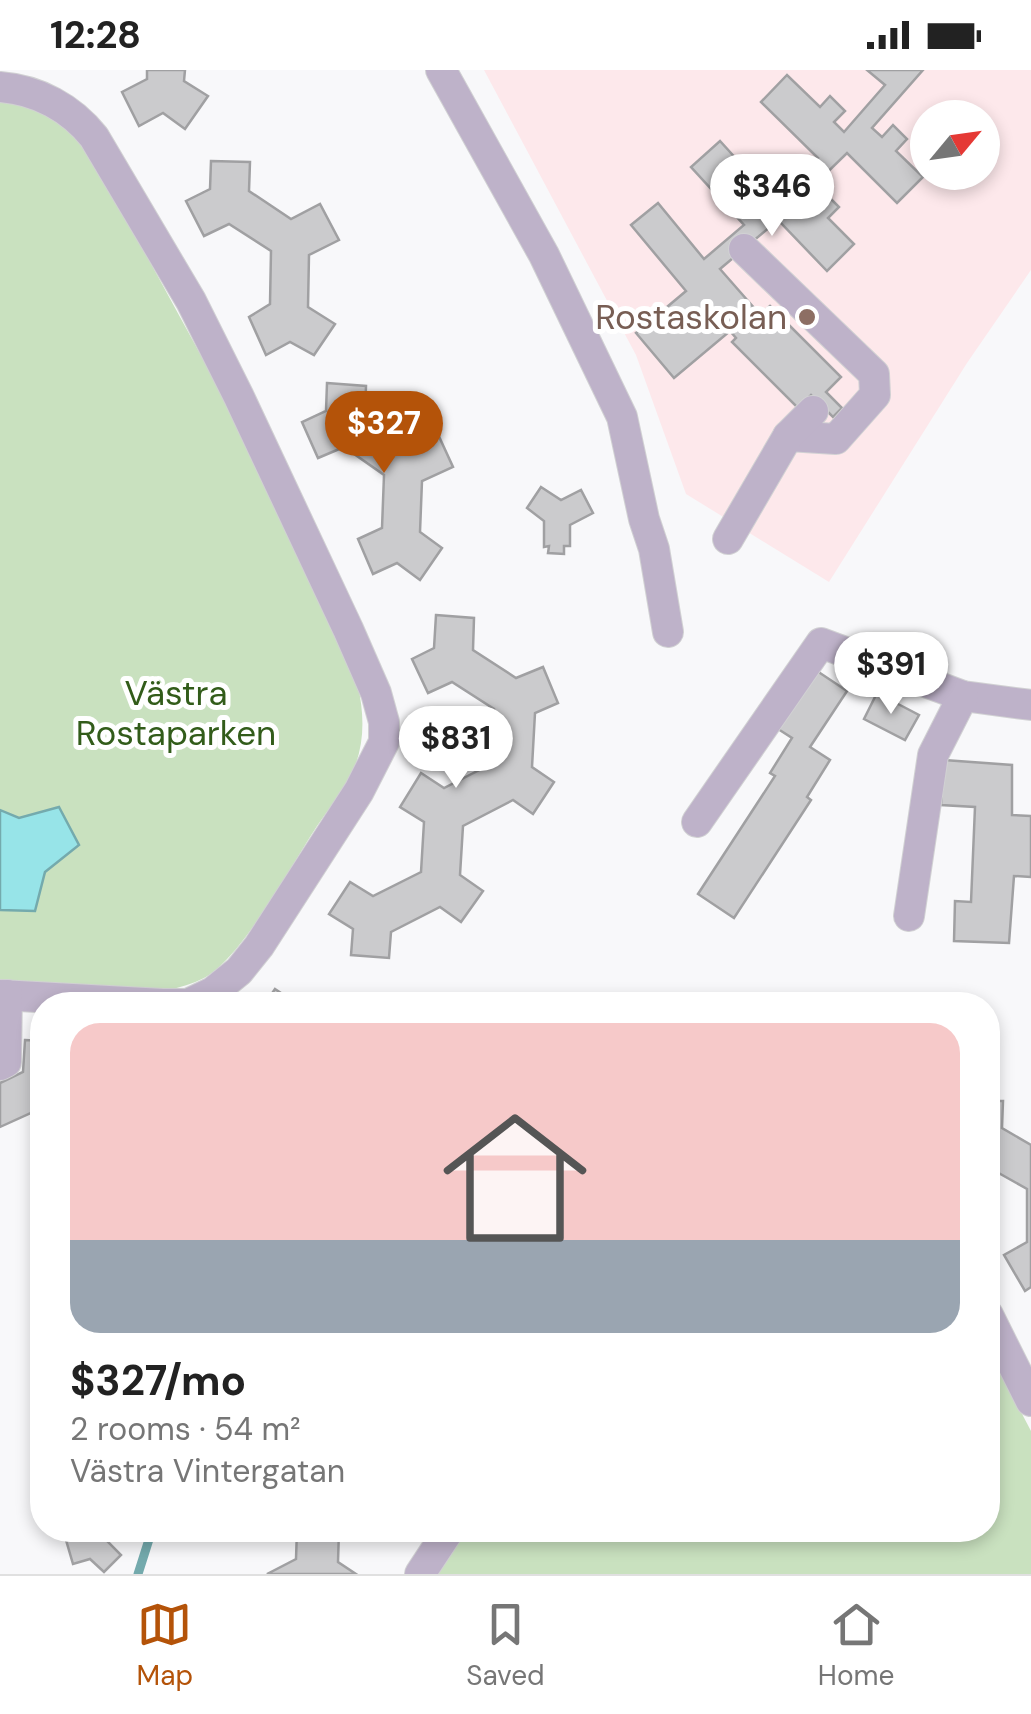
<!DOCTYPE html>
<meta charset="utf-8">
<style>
:root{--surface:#fff;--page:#f6f6f6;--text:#222;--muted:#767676;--line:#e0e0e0;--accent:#b45309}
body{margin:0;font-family:"DM Sans",sans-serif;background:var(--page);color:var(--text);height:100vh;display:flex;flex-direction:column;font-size:38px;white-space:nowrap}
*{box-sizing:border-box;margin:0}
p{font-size:32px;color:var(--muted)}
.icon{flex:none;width:55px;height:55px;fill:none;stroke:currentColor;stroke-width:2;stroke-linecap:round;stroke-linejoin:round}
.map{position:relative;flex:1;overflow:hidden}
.details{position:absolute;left:30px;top:922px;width:970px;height:550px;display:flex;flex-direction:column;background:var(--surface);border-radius:40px;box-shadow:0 5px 15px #0003}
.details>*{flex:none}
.needle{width:65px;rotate:61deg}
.tools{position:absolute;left:910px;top:30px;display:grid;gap:20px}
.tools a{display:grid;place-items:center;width:90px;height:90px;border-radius:50%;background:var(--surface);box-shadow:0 5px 15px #0003;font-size:50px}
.price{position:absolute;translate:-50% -85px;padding:0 22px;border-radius:35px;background:#fff;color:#222;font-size:32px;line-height:65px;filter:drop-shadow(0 2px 5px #0008)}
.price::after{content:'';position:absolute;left:50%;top:60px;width:30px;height:22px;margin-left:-15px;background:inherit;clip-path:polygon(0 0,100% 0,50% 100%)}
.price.selected{background:var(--accent);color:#fff}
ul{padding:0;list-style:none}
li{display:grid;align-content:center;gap:20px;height:530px;padding:0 40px}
li span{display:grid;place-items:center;height:310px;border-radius:30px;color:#555}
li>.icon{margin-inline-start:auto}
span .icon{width:180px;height:180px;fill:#fffc;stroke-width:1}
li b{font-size:42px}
.status{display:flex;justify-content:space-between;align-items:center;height:70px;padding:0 50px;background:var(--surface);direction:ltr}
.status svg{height:28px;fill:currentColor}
.menu{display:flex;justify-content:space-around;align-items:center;height:140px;border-top:2px solid var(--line);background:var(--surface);font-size:28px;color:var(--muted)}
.menu a{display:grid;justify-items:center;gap:5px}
.menu .selected{color:var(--accent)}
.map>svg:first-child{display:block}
.education{fill:#fde8eb;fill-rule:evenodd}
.green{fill:#c9e1bf}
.water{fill:#97e4e8;stroke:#74aaad;stroke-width:2.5}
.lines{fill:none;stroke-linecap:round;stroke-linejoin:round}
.stream{stroke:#74aaad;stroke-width:9}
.building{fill:#cbcbcd;stroke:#a0a0a2;stroke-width:2.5}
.minor-casing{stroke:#d1d1d3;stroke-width:32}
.minor{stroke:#beb2c9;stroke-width:30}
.education-dot{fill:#8d6e63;stroke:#fff;stroke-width:4}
.labels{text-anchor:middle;stroke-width:10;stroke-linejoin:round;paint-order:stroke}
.education-label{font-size:35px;fill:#785e54;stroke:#fff;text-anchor:end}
.park-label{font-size:35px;fill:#325c1a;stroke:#fff}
</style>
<div class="status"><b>12:28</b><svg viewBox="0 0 49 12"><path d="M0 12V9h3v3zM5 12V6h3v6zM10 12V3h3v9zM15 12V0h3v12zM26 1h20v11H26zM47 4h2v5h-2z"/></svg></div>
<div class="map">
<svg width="1031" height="1504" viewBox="0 0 1031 1504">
<rect width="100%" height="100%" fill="#f8f8fa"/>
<path class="education" d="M484 0H1031V200L967 293 829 512 686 424 636 285ZM928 48H982V102H928Z"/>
<g class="green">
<path d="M0 32C40 36 64 53 90 82L234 346 358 616C364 644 365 671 354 699 346 719 329 738 317 756 292 794 242 888 204 908 151 936 59 918 0 914Z"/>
<path d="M988 1279 1031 1361V1504H435L463 1460H988Z"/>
</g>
<path class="water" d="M59 737 79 775 45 802 35 841 0 840V740L19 748Z"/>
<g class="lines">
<path class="stream" d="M138 1504 152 1460"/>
</g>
<g class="building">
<path d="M147 0H185L184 11 208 26 185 59 163 43 139 56 122 22 147 9Z"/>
<path d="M867 0H923L872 58 882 67 893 55 907 69 896 81 923 107 897 133 847 83 805 124 814 133 825 123 839 137 828 148 854 174 827 201 778 150 720 199 755 239 753 241 758 246 770 236 841 307 826 322 842 338 833 347 811 325 798 338 732 272 736 268 730 261 674 308 636 263 686 221 631 155 658 133 704 189 744 155 691 97 720 71 750 104 762 92 777 109 764 120 773 129 818 88 761 32 787 5 820 37 830 26 845 41 834 52 844 62 885 15Z"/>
<path d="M211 91 250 92 249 121 291 149 320 134 339 170 309 185 308 237 335 254 314 285 290 272 266 285 249 247 270 234 271 181 229 154 204 166 186 131 210 119Z"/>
<path d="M327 313 366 316 365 345 406 374 436 360 453 397 422 411 420 462 442 478 420 510 397 493 373 504 358 469 382 458 384 405 344 377 318 388 302 352 326 341Z"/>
<path d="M541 417 561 430 581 420 593 443 570 455V476H564V484L548 483 549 476 544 477V451L527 438Z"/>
<path d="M436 545 474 548 473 580 516 608 543 597 558 633 535 643 532 697 554 712 533 744 513 730 463 756 460 805 483 821 461 852 440 837 391 862 389 888 351 885 353 859 329 844 350 812 373 826 421 802 424 752 400 737 421 703 444 718 491 694 494 639 452 612 428 623 412 589 434 578Z"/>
<path d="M817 601 847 621 810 677 830 690 807 727 811 730 734 848 698 824 775 706 770 703 792 668 778 659Z"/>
<path d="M877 623 919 645 905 670 864 649Z"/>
<path d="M944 690 1012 695V745L1031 746V807L1014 806 1009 873 954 871 955 831 971 832 975 737 941 735Z"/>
<path d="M275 919 299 935H264Z"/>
<path d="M25 970 42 971V1038L0 1057V1013L23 1002Z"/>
<path d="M988 1031H1003L1002 1058 1031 1075V1217L1025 1221 1004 1185 1027 1172V1119L988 1097Z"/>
<path d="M84 1460H110L107 1471 121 1485 104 1502 90 1489 73 1494 66 1470 83 1465Z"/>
<path d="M297 1460H339L338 1492 356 1504H267L296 1489Z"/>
</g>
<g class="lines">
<g class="minor-casing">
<g id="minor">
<path d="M441 0 544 185 622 347 644 449 654 479 668 562"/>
<path d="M0 17C38 20 71 38 94 67L191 231 239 327 348 559 376 623 384 652V672L359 721 259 876 239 901 213 922 188 934H163L0 925"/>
<path d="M744 179 874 304 875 325 836 369 788 366"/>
<path d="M728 469 788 366 813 341"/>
<path d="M697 752 821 573 963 626 1031 635"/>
<path d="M909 846 933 685 963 626"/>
<path d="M0 995 6 992 7 925"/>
<path d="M988 1245 1031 1331"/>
<path d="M420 1504 449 1460"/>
</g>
</g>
<use href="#minor" class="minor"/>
</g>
<circle class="education-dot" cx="807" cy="247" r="10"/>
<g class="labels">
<g class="education-label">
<text x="787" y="259">Rostaskolan</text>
</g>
<g class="park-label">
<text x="176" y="635">Västra<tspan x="176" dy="40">Rostaparken</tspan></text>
</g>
</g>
</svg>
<div class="tools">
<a><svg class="needle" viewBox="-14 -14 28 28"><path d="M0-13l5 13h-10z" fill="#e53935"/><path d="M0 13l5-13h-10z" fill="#767676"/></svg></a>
</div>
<b class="price" style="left:772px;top:169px">$346</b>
<b class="price selected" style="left:384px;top:406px">$327</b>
<b class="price" style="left:891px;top:647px">$391</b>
<b class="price" style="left:456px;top:721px">$831</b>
<section class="details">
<ul>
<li><span style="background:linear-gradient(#f6c9c9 70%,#9aa5b1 0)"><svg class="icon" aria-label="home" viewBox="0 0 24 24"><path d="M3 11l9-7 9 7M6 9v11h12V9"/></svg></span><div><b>$327/mo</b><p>2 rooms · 54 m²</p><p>Västra Vintergatan</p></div></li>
</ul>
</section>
</div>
<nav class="menu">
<a class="selected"><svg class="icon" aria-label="map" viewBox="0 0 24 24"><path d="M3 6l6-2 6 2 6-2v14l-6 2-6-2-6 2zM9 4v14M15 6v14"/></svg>Map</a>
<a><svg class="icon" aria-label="saved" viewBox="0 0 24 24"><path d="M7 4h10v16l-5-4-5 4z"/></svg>Saved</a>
<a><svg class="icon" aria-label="home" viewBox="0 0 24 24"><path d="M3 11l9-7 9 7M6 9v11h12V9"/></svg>Home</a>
</nav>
